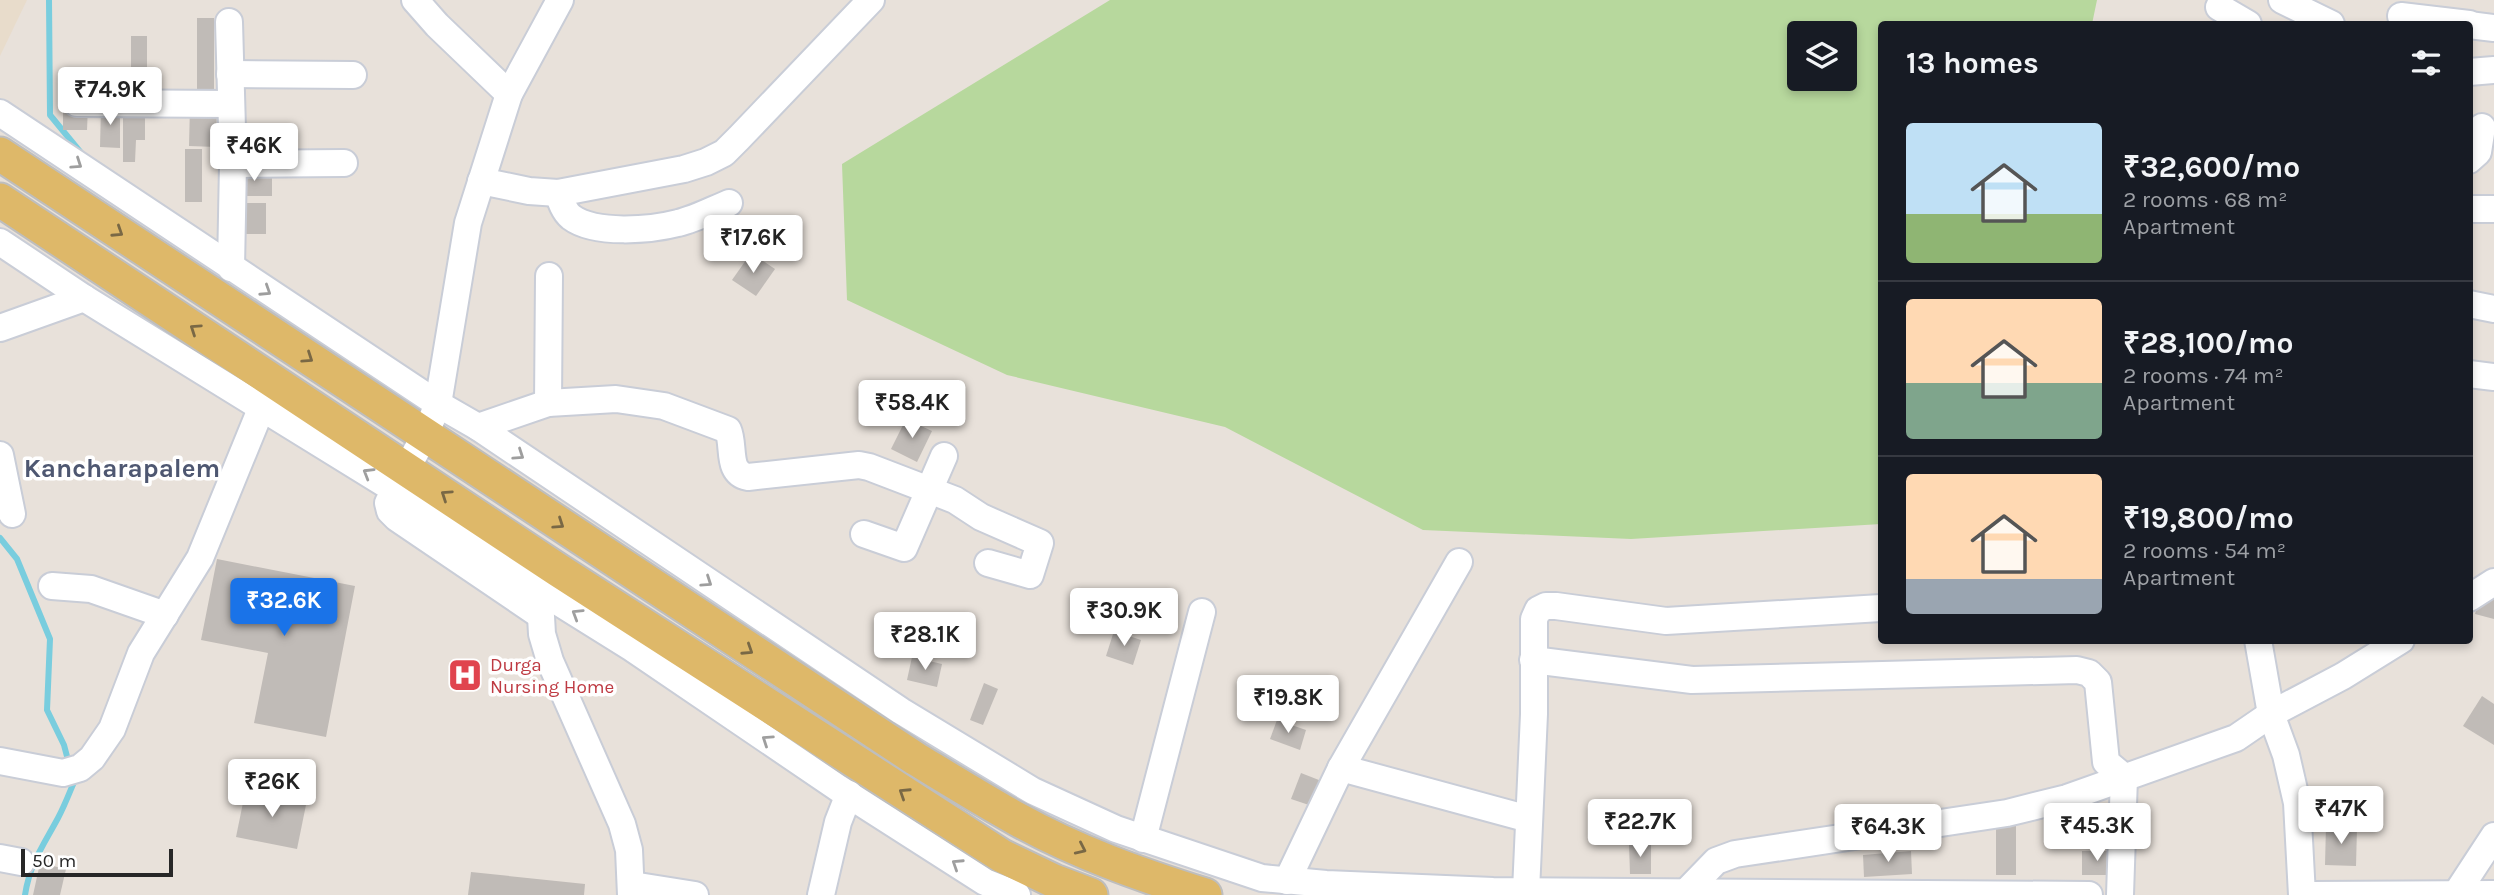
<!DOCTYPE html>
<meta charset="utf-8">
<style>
:root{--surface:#171b24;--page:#20242c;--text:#f1f3f6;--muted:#9ea1a6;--line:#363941;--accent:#1a73e8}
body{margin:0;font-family:Karla,sans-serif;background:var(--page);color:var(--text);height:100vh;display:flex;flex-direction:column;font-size:26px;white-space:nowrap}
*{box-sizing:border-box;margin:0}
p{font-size:23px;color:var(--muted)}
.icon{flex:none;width:38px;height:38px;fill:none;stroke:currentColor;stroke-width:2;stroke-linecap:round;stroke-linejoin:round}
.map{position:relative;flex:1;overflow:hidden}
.drawer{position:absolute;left:1878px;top:21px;width:595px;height:623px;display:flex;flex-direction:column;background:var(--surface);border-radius:7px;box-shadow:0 4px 10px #0003}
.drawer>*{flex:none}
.tools{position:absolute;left:1787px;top:21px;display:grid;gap:14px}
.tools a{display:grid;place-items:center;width:70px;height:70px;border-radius:7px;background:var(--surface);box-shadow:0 4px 10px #0003;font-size:35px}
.scale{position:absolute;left:21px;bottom:18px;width:152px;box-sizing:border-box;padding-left:7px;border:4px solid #272727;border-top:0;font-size:19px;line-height:24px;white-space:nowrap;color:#272727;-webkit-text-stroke:5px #fff;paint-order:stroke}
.price{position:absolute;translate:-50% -60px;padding:0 16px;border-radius:7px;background:#fff;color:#222;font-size:23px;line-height:46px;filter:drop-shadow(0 2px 4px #0008)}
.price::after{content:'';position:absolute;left:50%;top:42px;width:21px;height:16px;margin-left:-10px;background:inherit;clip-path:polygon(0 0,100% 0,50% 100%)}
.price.active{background:var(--accent);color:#fff}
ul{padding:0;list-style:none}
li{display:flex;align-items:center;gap:21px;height:175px;padding:0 28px}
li+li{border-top:2px solid var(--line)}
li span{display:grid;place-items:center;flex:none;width:196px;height:140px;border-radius:7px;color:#555}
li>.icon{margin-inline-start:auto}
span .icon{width:84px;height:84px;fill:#fffc;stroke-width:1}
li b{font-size:30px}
h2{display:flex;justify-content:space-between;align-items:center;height:84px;padding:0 28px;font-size:30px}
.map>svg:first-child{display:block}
.education{fill:#e8dccb}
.green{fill:#b7d89d;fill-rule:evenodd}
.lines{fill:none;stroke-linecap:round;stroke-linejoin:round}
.stream{stroke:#79cdde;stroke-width:6}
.building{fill:#c0bbb7}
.minor-casing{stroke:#c9cdd7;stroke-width:30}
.major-casing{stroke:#bebebe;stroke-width:37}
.minor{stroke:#fff;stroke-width:26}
.major{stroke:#deb869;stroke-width:33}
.oneway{stroke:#9e9e9e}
.oneway2{stroke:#796845}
.labels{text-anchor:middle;stroke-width:7;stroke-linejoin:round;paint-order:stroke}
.health-label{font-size:19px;fill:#be3a42;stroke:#fff;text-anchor:start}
.district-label{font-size:26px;font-weight:bold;fill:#4e5771;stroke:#fff}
</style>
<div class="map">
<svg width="2494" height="895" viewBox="0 0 2494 895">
<rect width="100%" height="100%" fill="#e8e1da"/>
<path class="education" d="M0 0H27L0 56Z"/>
<path class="green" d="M1110 0H2097L2092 24H1881V524L1631 539 1423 530 1225 427 1007 375 847 300 842 164ZM1799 33H1844V79H1799Z"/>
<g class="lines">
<g class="stream">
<path d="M49 0 50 115 82 154"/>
<path d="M0 538 17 559 50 639 47 710 64 745 69 764"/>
<path d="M25 895C30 863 43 846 58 818 64 807 69 794 74 782L73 777"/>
</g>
</g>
<g class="building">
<rect x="197" y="18" width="17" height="71"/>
<rect x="131" y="36" width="16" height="54"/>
<path d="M63 105 88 106 87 130H63Z"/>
<path d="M190 106 217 107 216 147 189 146Z"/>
<path d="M101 107H120V148L100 147Z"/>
<path d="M123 107 145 108V140H136L135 162H123Z"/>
<rect x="185" y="149" width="17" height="53"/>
<rect x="236" y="170" width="36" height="26"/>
<rect x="235" y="203" width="31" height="31"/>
<path d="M751 253 775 269 756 296 732 280Z"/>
<path d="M906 419 932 431 917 462 891 449Z"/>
<path d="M217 559 355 586 326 737 254 723 268 653 201 640Z"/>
<path d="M2494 594V619L2475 614 2479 600Z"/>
<path d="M1133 598 1161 605 1153 634 1126 627Z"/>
<path d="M1114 631 1141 640 1133 665 1106 656Z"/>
<path d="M912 657 942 664 937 687 907 680Z"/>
<path d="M984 683 998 689 983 725 970 720Z"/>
<path d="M2482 696 2494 704V745L2463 726Z"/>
<path d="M1277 720 1306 730 1300 750 1270 739Z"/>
<path d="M1301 773 1324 782 1315 807 1291 799Z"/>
<path d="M246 788 307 800 297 849 236 837Z"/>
<rect x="1996" y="823" width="20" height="52"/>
<path d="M2326 826 2357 828 2356 866 2325 865Z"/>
<path d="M1651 843V874H1630L1629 844Z"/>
<path d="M1911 851 1912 874 1864 877 1863 855Z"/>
<rect x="2082" y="851" width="30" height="24"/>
<path d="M40 863 66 869 60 895H33Z"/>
<path d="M471 872 585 884 584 895H468Z"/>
</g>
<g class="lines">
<g class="minor-casing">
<g id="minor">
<path d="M415 0 437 25 509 94"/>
<path d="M2282 0 2331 24"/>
<path d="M2219 7 2248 24"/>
<path d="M2401 16 2469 24"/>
<path d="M229 22 233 164 231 268"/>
<path d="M2469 25 2494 28"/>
<path d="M2469 72 2494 70"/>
<path d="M230 74 353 75"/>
<path d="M77 103 231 104"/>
<path d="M0 113 438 404 478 427 901 711 1033 791 1116 829 1262 878 1326 884 1493 891 2089 895"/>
<path d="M2469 160 2478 152 2482 127"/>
<path d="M233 164 344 163"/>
<path d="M481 181 529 191 558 193 684 169 706 162 724 153 739 138 871 0"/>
<path d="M558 193C561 202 564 211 571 217 595 235 651 230 678 223 695 219 712 210 729 203"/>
<path d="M2469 209H2494"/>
<path d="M0 242 84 298 395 490 539 590 632 648 838 788 985 882 1017 895"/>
<path d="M2469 304 2494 309"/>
<path d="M0 328 84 298"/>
<path d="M2469 374 2494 377"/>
<path d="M548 403 549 276"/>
<path d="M478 427 548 403 616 399 664 406 728 430C735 446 726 473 748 477L859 465 869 467 955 500 981 517 1040 543 1030 575 988 563"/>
<path d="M0 455 12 514"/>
<path d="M864 534 904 548 944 456"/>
<path d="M52 586 91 589 165 615"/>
<path d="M2469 598 2494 582"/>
<path d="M540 599 542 634 550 661 622 824 629 850 631 895"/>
<path d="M540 615 397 518 390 511 388 503 425 435 438 404 468 223 509 94 560 0"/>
<path d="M2258 640 2271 714 2286 755 2297 803 2302 895"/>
<path d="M1533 660 1692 680 2077 670 2089 673 2098 682 2106 762 2124 777 2120 895"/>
<path d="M0 761 63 773 80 768 92 758 112 729 141 653 200 558 261 409"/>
<path d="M1341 768 1529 819"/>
<path d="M1143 839 1202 612"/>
<path d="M0 858 21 862"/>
<path d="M1287 881 1341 768 1459 562"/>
<path d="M632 885 695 895"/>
<path d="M1526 891 1534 714V619L1538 610 1546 606H1556L1666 621 1881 608"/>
<path d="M1686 892 1716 861 1735 854 2007 813 2067 798 2236 738 2271 714 2343 676 2401 640"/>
<path d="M2456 894 2494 836"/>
<path d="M821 895 838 822 849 794"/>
<path d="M2311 895 2494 894"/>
</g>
</g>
<g class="major-casing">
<g id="major">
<path d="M0 154 916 759C949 779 983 800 1017 819 1076 852 1141 875 1205 895"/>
<path d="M0 200 558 570 1002 856 1054 881 1091 895"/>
</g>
</g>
<use href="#minor" class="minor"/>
<use href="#major" class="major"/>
</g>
<defs><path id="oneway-chevron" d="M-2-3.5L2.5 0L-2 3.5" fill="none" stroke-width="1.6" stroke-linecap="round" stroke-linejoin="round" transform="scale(1.75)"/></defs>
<g class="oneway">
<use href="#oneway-chevron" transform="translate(77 164) rotate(34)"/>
<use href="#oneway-chevron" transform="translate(266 291) rotate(33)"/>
<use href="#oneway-chevron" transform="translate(519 455) rotate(34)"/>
<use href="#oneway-chevron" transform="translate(368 473) rotate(-149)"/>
<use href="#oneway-chevron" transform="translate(707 582) rotate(34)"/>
<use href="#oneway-chevron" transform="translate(577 614) rotate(-148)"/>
<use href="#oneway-chevron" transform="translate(767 740) rotate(-146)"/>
<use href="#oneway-chevron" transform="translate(957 864) rotate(-147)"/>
</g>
<g class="oneway2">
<use href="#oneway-chevron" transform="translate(118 232) rotate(33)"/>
<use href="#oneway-chevron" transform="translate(195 329) rotate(-146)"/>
<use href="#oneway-chevron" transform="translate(308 358) rotate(34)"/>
<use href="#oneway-chevron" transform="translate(446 495) rotate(-146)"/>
<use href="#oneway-chevron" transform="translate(559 524) rotate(34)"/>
<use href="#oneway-chevron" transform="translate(748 650) rotate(33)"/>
<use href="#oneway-chevron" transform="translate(904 793) rotate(-147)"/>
<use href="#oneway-chevron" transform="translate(1081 849) rotate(25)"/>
</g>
<defs>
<g id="hospital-square" transform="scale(1.75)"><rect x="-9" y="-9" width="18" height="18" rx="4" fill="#e0444e" stroke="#fff"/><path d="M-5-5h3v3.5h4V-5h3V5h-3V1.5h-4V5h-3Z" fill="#fff"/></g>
</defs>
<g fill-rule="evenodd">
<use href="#hospital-square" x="465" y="675"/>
</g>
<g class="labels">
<g class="health-label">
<text x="490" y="671">Durga<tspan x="490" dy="22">Nursing Home</tspan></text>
</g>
<g class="district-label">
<text x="122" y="477">Kancharapalem</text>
</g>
</g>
</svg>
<div class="tools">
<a><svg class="icon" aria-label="layers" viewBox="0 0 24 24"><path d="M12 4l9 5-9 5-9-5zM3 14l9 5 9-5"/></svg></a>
</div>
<div class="scale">50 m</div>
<b class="price" style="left:110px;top:127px">₹74.9K</b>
<b class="price" style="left:254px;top:183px">₹46K</b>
<b class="price" style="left:753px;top:275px">₹17.6K</b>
<b class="price" style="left:912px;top:440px">₹58.4K</b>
<b class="price active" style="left:284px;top:638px">₹32.6K</b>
<b class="price" style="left:1124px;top:648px">₹30.9K</b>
<b class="price" style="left:925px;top:672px">₹28.1K</b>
<b class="price" style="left:1288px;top:735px">₹19.8K</b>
<b class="price" style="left:272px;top:819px">₹26K</b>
<b class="price" style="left:2341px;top:846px">₹47K</b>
<b class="price" style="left:1640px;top:859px">₹22.7K</b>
<b class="price" style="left:2097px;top:863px">₹45.3K</b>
<b class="price" style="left:1888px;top:864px">₹64.3K</b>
<section class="drawer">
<h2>13 homes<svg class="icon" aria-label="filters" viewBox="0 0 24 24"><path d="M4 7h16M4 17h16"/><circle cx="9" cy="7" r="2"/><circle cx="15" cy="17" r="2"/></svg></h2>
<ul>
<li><span style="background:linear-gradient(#bfe0f5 65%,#8fb573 0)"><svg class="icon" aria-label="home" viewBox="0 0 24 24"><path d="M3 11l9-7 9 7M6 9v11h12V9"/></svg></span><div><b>₹32,600/mo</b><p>2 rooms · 68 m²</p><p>Apartment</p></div></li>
<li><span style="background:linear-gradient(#ffd9b3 60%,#7fa58c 0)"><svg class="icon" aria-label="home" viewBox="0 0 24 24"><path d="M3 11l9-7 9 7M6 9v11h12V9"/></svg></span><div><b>₹28,100/mo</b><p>2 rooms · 74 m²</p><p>Apartment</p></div></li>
<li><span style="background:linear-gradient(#ffd9b3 75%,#9aa5b1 0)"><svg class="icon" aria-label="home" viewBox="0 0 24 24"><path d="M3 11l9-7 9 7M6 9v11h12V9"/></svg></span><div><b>₹19,800/mo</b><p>2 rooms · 54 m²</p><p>Apartment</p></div></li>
</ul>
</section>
</div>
